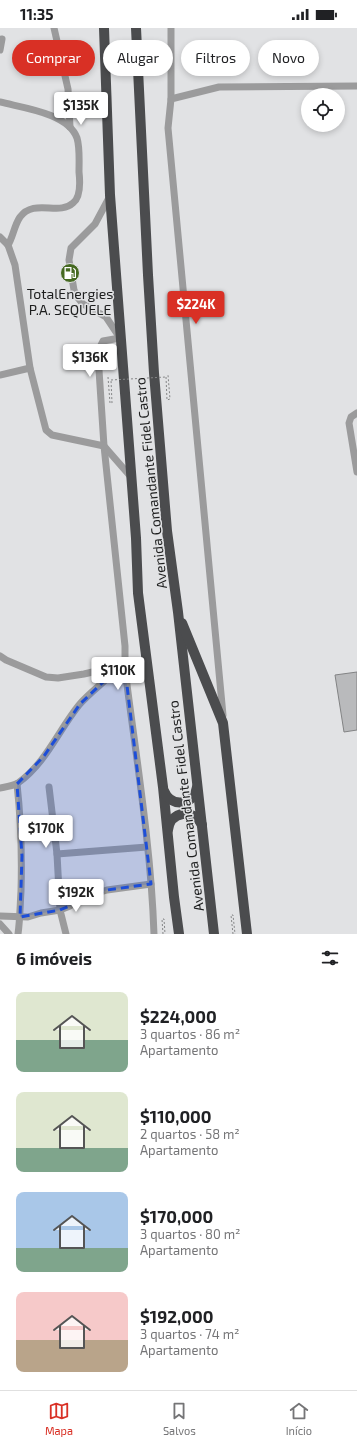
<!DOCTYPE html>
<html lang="pt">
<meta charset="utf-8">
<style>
:root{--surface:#fff;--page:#f2f2f2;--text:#202124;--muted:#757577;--line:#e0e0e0;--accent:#d93025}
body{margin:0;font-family:"Exo 2",sans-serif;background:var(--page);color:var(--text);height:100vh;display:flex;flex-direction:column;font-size:15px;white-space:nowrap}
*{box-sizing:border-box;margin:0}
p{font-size:13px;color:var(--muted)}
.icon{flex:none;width:22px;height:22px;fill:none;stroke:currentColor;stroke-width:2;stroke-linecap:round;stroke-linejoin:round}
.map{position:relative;height:906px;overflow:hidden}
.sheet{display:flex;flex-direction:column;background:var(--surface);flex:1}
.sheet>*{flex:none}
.hud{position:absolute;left:12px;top:12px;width:333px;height:36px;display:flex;gap:8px}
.fabs{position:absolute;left:301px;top:60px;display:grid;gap:8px}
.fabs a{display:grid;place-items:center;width:44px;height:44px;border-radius:50%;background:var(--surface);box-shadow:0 2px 6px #0003;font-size:20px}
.price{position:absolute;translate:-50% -34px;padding:0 9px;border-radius:4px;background:#fff;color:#222;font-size:13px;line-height:26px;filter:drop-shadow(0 1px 2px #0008)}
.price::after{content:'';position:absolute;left:50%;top:24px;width:12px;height:9px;margin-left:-6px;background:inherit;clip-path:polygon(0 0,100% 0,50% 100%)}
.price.selected{background:var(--accent);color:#fff}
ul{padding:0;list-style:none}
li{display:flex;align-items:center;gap:12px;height:100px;padding:0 16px}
li span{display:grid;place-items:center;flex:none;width:112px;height:80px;border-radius:8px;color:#555}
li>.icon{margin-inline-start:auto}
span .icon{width:48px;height:48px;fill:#fffc;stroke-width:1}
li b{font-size:17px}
h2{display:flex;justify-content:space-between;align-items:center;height:48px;padding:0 16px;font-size:17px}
.tag{padding:0 14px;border-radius:18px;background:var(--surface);box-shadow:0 2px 6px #0003;font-size:14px;line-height:36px}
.tag.selected{background:var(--accent);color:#fff}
.status{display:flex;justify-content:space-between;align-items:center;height:28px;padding:0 20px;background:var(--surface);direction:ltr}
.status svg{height:11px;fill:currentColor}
.dock{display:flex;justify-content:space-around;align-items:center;height:56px;border-top:1px solid var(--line);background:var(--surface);font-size:11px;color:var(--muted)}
.dock a{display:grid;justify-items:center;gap:2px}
.dock .selected{color:var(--accent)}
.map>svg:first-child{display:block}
.building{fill:#b9babc;stroke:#828384}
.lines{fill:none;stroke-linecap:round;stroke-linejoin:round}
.path{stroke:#848586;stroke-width:1;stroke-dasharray:2 2;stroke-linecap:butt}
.minor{stroke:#9b9b9c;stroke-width:7}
.highway{stroke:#4b4c4e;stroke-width:10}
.path-bridge{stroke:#848586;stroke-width:1;stroke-dasharray:2 2;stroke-linecap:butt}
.marked{fill:#1d4ed8;fill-opacity:0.2;stroke:#1d4ed8;stroke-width:3;stroke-dasharray:8 5;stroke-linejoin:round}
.labels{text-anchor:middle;stroke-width:3;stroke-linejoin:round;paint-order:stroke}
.poi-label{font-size:14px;fill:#1d1e1e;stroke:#e1e2e4}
.street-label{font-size:14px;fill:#1d1e1e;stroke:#e1e2e4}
</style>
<div class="status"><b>11:35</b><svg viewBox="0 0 49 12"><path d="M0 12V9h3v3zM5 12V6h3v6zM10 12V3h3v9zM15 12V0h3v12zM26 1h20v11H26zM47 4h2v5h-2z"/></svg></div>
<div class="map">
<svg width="357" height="906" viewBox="0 0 357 906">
<rect width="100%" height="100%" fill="#e1e2e4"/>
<path class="building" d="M357 644V702L344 704 335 647Z"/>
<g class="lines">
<g class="path">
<path d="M108 349 110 375H112L111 352"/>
<path d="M166 349 167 372 170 371 168 347"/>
<path d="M163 906 162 891H164L165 906"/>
<path d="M233 906 231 887H233L235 906"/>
</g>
<g class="minor">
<path d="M54 0 68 61 70 99"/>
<path d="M171 0V71"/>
<path d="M0 22 2 11"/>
<path d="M0 74C23 80 68 85 77 110 80 120 79 133 79 144 80 153 81 169 73 175 59 188 34 170 20 189 14 198 13 209 8 217"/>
<path d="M110 168 95 196 71 220 69 232 74 262 78 270 83 276 106 289 120 310 103 313 100 319 98 327 104 418 125 618V641C136 729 151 818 154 906"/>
<path d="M0 209 8 217 15 237 30 340 46 402 52 407 104 418 131 449"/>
<path d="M0 347 30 340"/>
<path d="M357 385 351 389 349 395 357 444"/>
<path d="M0 628 6 632 46 649 58 650 84 646 101 642 117 641"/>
<path d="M223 687 168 100 171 71 219 59 357 58"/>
<path d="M17 756C21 792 22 827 21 863 20 878 20 892 18 906"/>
<path d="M49 759 57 826 60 882 66 906"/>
<path d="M0 760C5 759 13 758 18 755 46 735 58 703 79 677 90 664 105 654 117 641L148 642"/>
<path d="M57 826 147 819"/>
<path d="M0 888 28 889 41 885 60 882 70 878 81 870 107 862 151 856"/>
<path d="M0 896 9 906"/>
</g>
<g class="highway">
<path d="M104 0 110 167 136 510 138 565 163 759 174 869 179 906"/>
<path d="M136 0 148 247 154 345 167 503 178 584 214 906"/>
<path d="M182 595 223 695 247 906"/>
<path d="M164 763C171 780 194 778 197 759"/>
<path d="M168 802C170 783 194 780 202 797"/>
</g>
<path class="path-bridge" d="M111 352 166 349"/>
</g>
<path class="marked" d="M117 641H125L151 856 107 862 60 882 20 889 22 828 17 756 44 728 80 676Z"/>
<defs>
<g id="fuel-disc" transform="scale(1)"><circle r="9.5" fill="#456921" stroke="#e1e2e4"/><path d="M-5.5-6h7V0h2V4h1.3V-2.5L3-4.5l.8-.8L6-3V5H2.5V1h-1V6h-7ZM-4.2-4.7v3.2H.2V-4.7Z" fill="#fff"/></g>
</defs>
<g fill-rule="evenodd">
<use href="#fuel-disc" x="70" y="245"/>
</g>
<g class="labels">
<g class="poi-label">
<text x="70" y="271">TotalEnergies<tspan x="70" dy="16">P.A. SEQUELE</tspan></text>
</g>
<g class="street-label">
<text transform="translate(151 455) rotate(-96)" y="5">Avenida Comandante Fidel Castro</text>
<text transform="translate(186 778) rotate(-97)" y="5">Avenida Comandante Fidel Castro</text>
</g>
</g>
</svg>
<div class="fabs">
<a><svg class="icon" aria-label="locate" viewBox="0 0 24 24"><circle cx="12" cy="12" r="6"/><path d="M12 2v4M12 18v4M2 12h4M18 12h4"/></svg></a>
</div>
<b class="price" style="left:81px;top:98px">$135K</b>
<b class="price selected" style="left:196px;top:297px">$224K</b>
<b class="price" style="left:90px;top:350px">$136K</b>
<b class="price" style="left:118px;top:663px">$110K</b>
<b class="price" style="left:46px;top:821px">$170K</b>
<b class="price" style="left:76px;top:885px">$192K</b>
<div class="hud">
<a class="tag selected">Comprar</a>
<a class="tag">Alugar</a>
<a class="tag">Filtros</a>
<a class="tag">Novo</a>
</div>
</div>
<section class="sheet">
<h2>6 imóveis<svg class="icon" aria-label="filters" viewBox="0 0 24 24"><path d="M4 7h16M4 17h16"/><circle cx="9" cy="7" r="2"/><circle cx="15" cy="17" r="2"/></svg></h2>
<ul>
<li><span style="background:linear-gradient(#dfe7d0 60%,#7fa58c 0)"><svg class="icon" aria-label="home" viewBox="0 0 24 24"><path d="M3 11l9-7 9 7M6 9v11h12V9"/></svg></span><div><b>$224,000</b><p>3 quartos · 86 m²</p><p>Apartamento</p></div></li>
<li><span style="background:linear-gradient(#dfe7d0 70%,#7fa58c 0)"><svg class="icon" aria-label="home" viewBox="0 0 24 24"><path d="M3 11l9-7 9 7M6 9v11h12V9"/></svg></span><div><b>$110,000</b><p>2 quartos · 58 m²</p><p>Apartamento</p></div></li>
<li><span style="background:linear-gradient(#a9c7e8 70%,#7fa58c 0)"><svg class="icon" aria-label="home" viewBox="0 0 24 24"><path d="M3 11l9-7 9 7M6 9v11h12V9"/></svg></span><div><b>$170,000</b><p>3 quartos · 80 m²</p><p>Apartamento</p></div></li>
<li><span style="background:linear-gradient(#f6c9c9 60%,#b9a48a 0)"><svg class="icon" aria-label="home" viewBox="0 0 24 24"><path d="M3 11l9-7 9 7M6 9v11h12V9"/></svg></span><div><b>$192,000</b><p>3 quartos · 74 m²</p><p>Apartamento</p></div></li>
</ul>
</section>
<nav class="dock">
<a class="selected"><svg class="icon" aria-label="map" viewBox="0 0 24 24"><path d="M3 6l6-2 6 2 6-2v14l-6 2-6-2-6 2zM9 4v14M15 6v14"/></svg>Mapa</a>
<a><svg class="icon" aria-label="saved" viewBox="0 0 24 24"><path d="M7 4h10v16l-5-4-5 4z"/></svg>Salvos</a>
<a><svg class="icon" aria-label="home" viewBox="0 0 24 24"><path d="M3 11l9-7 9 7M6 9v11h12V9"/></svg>Início</a>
</nav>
